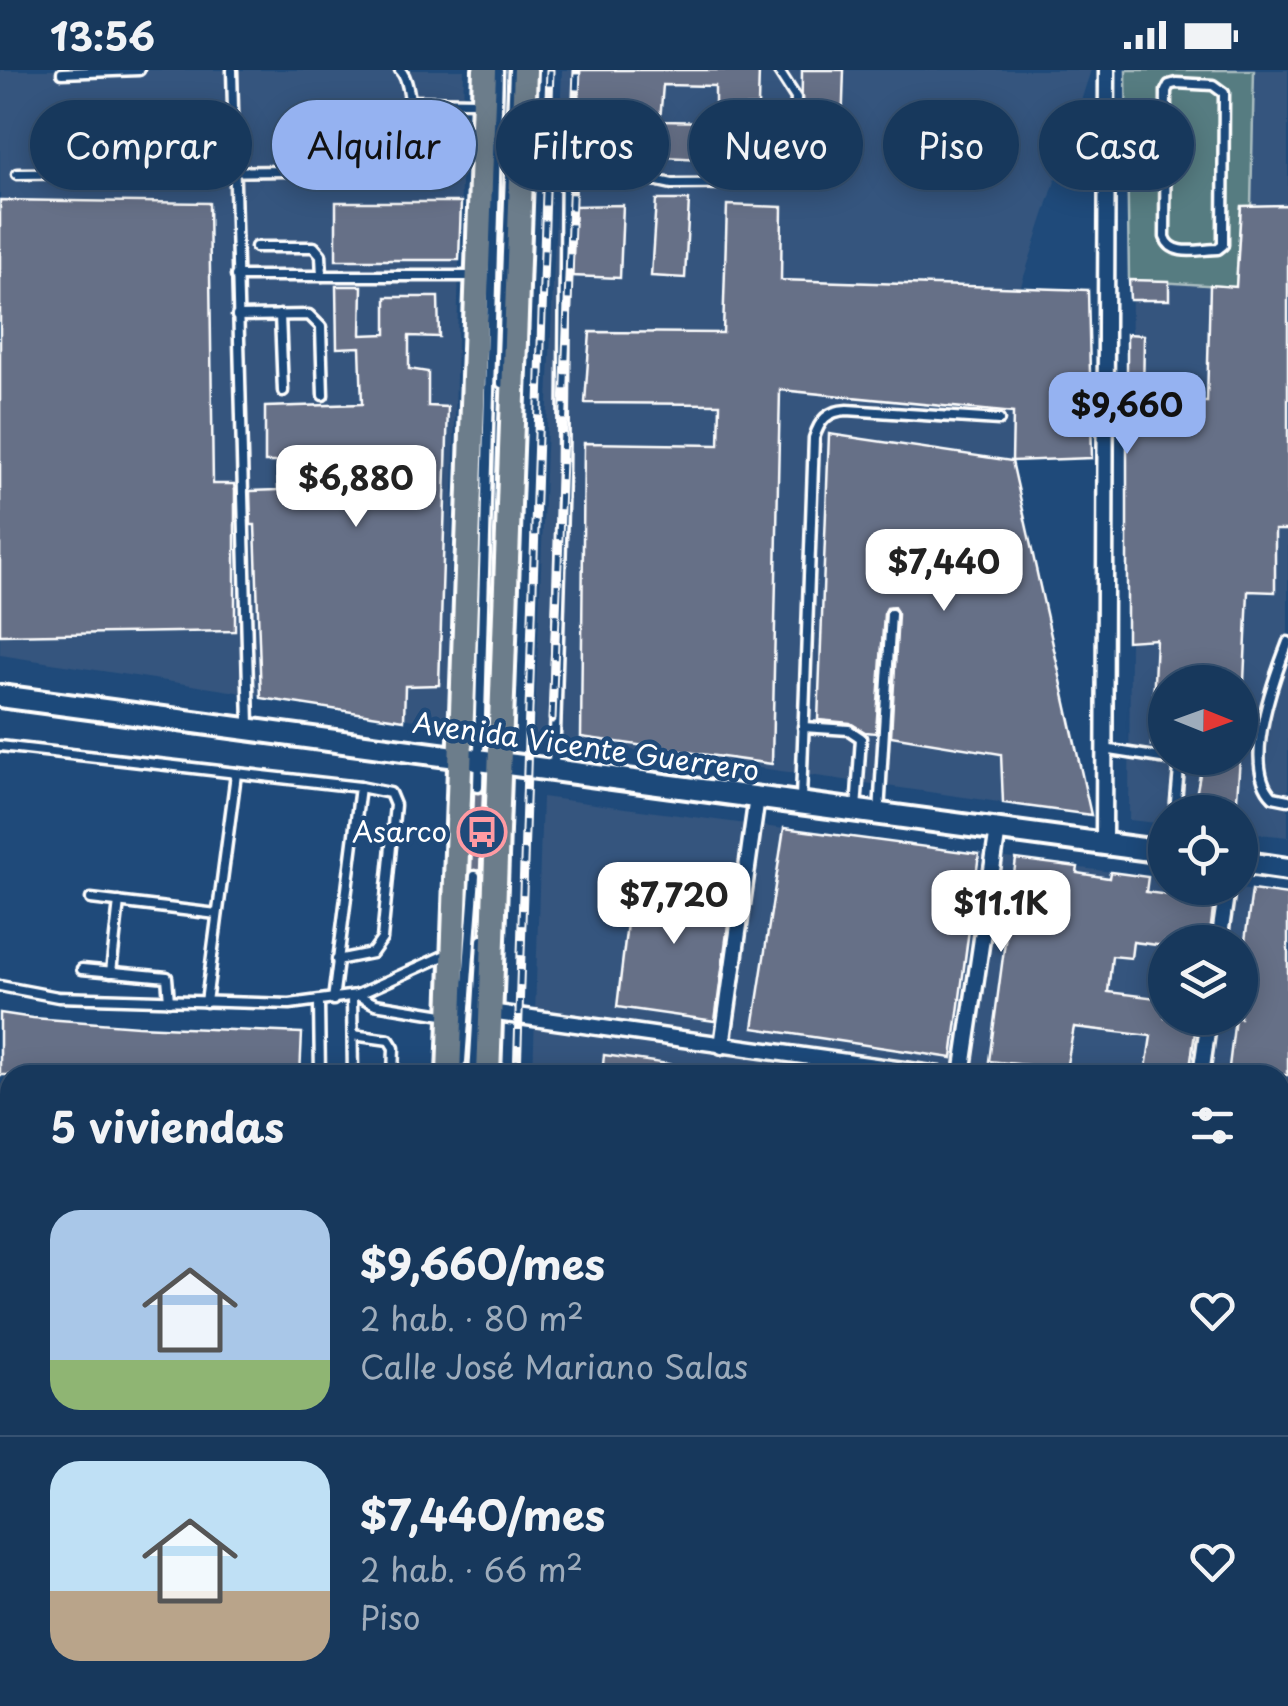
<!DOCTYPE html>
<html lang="es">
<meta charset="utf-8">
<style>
:root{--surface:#17385c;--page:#244365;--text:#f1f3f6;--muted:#9eacbb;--line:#365272;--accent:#95b2f1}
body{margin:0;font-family:"Playpen Sans",sans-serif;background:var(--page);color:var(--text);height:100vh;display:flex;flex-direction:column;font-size:38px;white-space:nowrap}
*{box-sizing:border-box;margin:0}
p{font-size:32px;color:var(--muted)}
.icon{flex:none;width:55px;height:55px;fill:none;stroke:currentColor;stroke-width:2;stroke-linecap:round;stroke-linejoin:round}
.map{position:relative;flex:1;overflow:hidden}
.panel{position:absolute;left:0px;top:995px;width:1290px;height:642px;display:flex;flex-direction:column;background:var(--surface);border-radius:30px 30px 0 0;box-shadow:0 5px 25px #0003,0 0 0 2px var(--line)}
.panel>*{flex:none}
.banner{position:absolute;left:30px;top:30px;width:1230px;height:90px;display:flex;gap:20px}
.needle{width:65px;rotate:91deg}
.tools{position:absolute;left:1148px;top:595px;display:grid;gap:20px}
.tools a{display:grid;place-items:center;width:110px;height:110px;border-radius:50%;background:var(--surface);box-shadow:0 5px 25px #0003,0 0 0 2px var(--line);font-size:50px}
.price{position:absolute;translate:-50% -85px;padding:0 22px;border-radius:20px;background:#fff;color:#222;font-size:32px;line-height:65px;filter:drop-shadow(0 2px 5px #0008)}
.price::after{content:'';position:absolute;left:50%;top:60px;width:30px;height:22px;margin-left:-15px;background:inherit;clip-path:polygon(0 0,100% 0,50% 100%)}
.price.current{background:var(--accent);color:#111}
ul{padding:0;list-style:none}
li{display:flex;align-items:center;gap:30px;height:250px;padding:0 50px}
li+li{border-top:2px solid var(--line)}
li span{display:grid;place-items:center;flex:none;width:280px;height:200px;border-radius:30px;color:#555}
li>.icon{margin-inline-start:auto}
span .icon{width:120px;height:120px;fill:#fffc;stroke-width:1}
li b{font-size:42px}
h2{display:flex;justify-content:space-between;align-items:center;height:120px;padding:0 50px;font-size:42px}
.pill{padding:0 35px;border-radius:45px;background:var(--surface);box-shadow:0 5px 25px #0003,0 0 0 2px var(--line);font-size:35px;line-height:90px}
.pill.current{background:var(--accent);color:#111}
.status{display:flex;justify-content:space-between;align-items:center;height:70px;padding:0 50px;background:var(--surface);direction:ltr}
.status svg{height:28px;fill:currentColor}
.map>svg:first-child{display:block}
.built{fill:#34557e;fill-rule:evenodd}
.green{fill:#567b81;stroke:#aabdc0;stroke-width:2.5}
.building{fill:#666f87;stroke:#fff;stroke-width:2.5;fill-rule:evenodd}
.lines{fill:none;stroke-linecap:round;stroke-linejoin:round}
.lane-casing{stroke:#fff;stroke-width:15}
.street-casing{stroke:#fff;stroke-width:21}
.secondary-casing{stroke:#fff;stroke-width:28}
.primary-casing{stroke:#fff;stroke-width:30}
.lane{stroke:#1f4a7a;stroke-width:8}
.street{stroke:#1f4a7a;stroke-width:14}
.secondary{stroke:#1f4a7a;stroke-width:20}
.primary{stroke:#6c7d8b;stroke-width:22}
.rail-casing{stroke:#fff;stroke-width:9}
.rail{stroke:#1f4a7a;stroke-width:5;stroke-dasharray:15;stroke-linecap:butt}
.labels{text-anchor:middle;stroke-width:9;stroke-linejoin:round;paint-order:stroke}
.street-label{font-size:28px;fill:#fff;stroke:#1f4a7a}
.poi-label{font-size:28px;fill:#fff;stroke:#1f4a7a;text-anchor:end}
</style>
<div class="status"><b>13:56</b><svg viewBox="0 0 49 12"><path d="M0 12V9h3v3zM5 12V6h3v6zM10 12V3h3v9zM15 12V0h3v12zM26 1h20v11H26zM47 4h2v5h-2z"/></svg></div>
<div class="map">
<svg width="1288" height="1636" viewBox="0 0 1288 1636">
<rect width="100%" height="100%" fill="#1f4a7a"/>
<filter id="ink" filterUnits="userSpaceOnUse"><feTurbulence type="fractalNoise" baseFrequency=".01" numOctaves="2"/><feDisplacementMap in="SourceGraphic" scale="20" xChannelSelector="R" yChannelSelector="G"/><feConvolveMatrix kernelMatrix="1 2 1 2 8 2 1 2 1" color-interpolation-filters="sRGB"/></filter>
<g filter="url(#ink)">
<g class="built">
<path d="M0 0H464L447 655 0 585Z"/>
<path d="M562 0H1091L1020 219 1012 391 1091 745 534 666Z"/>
<path d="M1133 0H1288V767L1240 762V742H1165V754L1129 750ZM1165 612H1240V688H1165Z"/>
<path d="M542 727 1165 809V818H1231L1288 825V1636H511V1628H1280V1005H533ZM1165 872H1240V948H1165Z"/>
</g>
<path class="green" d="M1126 0H1254L1251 136 1241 137 1236 217 1129 210Z"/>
<g class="building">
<path d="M578 0H759L758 36H746L742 91 664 87 665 65 577 59ZM663 15 715 16V52L660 51Z"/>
<path d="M802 0H844L841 91H801Z"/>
<path d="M0 130 209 133 213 414H234L235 421V561L0 565Z"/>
<path d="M656 130H689L685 208 651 206Z"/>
<path d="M336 132H461L459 190H336Z"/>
<path d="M623 135 620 208 572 206 574 136Z"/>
<path d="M727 135 782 137 781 210 1088 220 1092 388 1012 391 1013 343 780 320 772 694 581 667 584 373 719 375 720 334 585 333 590 262 723 263Z"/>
<path d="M1288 135V460H1275V522L1248 521 1244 612H1165V676L1151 675 1156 569 1127 571V264L1144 265 1143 332H1207L1210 215 1236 217 1241 136Z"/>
<path d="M1129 210 1169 211V230H1130Z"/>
<path d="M336 216H362L361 265 386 264V227H438L439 267 409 266V299L428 302V336L448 337 439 615 405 616 404 650 261 628 255 455H251L250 421 278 420 277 392H265V337L362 334 360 277 337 278Z"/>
<path d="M829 364 1012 391 1091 745 1003 733 1001 684 891 666 898 544 894 537 887 538 884 544 876 663 865 662 850 653 818 650Z"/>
<path d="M1203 688H1240L1236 742H1193Z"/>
<path d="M483 722 480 801 471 800 474 723Z"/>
<path d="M784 758 979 784 952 988 753 958Z"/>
<path d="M1016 789 1078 797 1077 803 1109 808 1110 802 1148 807 1146 822 1214 831 1209 872H1165V876L1133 872 1131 888 1112 886 1108 922 1165 929V948H1197L1189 1005H1145L1151 966 1074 957 1066 999 989 991Z"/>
<path d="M633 803 733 818 715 951 617 937Z"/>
<path d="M1252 820 1288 825V1005H1228L1235 948H1240V907Z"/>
<path d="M0 943 33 948 138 956 302 963 300 1005H0Z"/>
<path d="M604 985 690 997 689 1005H602Z"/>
</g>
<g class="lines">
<g class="lane-casing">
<g id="lane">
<path d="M232 0 249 655"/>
<path d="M778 0 796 28 793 113"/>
<path d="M62 3 139 0"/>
<path d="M1176 13 1213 15 1224 23 1223 166V175L1218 179C1200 179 1172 188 1165 167L1166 21 1169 15Z"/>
<path d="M410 31 480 32"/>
<path d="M410 61 480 60"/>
<path d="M526 87 566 91 563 405 554 696"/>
<path d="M1106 89 1165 90"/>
<path d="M566 91 672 114 793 113 837 108"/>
<path d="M1107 102H1165"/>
<path d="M17 104 375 100 402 97C415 85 414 12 400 0"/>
<path d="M256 177H314L321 185 322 206"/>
<path d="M236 206H476"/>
<path d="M280 245 283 321"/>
<path d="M237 246 309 245 321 257 323 325"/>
<path d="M502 313 514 0"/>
<path d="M1288 572C1274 608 1241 696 1273 727L1288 730"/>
<path d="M803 657 849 660 861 668 856 740"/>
<path d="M0 676 360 717 333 930"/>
<path d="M1104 679 1174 690 1179 699 1175 742"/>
<path d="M478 717 498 0"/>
<path d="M801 729 814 368C820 350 827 341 847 340L999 350"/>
<path d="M879 743 891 544"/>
<path d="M91 829 217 844"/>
<path d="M337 890 372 883 382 869 395 735 390 723 360 717"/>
<path d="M82 899 167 907 169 931"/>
<path d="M111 902 119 832"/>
<path d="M0 916 58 927 290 934 357 925 450 883"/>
<path d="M357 925 375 934 449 946"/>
<path d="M352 926 353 1005"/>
<path d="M206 932 236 704"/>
<path d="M319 932 320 1005"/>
<path d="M353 965 389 970 394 978 393 1005"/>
<path d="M461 991 475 806"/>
<path d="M474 1005 482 870"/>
<path d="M0 1178 10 1179"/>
<path d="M0 1215 10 1216"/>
<path d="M1280 1381 1288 1382"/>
<path d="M303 1628 310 1636"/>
<path d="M644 1628 656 1636"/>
<path d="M439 1636V1628"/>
<path d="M449 1636V1628"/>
<path d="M862 1636 863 1628"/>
<path d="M1282 1636 1288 1584"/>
</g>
</g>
<g class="street-casing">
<g id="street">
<path d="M1104 773 1107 0"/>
<path d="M1219 872 1227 818"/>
<path d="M490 942 939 1005"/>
<path d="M722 976 757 727"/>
<path d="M962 1005 998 759"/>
<path d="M1201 1005 1209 948"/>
<path d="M1280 1054 1288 1055"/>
<path d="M1280 1296 1288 1297"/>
<path d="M0 1493 10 1494"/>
<path d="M18 1636V1628"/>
<path d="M188 1636V1628"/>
</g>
</g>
<g class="secondary-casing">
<g id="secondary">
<path d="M0 626 1165 782"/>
<path d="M1240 792 1288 799"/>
</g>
</g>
<g class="primary-casing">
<g id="primary">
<path d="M449 1005 485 0"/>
<path d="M488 1005 525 0"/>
<path d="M426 1636 427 1628"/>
<path d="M466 1636 467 1628"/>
</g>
</g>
<use href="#lane" class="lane"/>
<use href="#street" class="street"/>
<use href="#secondary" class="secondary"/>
<use href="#primary" class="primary"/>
<g class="rail-casing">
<g id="rail">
<path d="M552 649 577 0"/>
<path d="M517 1005 550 0"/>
<path d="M663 1628 675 1636"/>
<path d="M495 1636V1628"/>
</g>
</g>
<use href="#rail" class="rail"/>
</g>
</g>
<defs>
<g id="bus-ring" transform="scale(2.5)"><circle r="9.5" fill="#1f4a7a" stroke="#ff9aa2" stroke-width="1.5"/><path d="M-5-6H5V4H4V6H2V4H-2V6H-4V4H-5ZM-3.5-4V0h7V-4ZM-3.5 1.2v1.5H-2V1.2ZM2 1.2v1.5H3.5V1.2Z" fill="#ff9aa2"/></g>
</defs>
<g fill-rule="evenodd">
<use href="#bus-ring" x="482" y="762"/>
</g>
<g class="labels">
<g class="street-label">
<text transform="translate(586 677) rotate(8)" y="10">Avenida Vicente Guerrero</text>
</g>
<g class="poi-label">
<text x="447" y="772">Asarco</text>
</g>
</g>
</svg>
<div class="tools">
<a><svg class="needle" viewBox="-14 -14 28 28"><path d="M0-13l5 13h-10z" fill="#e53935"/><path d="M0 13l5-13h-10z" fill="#9eacbb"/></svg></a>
<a><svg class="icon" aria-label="locate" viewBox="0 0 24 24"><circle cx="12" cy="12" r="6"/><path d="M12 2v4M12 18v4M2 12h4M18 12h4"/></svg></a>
<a><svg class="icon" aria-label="layers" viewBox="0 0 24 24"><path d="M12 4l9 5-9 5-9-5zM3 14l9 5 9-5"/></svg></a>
</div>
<b class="price current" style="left:1127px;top:387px">$9,660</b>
<b class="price" style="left:356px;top:460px">$6,880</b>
<b class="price" style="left:944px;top:544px">$7,440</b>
<b class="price" style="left:674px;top:877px">$7,720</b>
<b class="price" style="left:1001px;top:885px">$11.1K</b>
<div class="banner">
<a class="pill">Comprar</a>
<a class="pill current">Alquilar</a>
<a class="pill">Filtros</a>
<a class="pill">Nuevo</a>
<a class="pill">Piso</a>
<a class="pill">Casa</a>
</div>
<section class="panel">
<h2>5 viviendas<svg class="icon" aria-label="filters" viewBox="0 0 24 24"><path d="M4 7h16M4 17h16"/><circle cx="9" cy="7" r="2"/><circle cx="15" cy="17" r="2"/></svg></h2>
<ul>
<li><span style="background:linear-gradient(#a9c7e8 75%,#8fb573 0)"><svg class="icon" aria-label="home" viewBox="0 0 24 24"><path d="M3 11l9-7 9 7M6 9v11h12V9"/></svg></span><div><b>$9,660/mes</b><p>2 hab. · 80 m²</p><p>Calle José Mariano Salas</p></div><svg class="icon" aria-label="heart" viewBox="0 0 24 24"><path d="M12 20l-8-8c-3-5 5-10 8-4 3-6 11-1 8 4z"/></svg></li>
<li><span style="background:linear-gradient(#bfe0f5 65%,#b9a48a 0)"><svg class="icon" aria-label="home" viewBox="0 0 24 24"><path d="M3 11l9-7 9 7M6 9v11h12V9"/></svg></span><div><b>$7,440/mes</b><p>2 hab. · 66 m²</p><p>Piso</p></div><svg class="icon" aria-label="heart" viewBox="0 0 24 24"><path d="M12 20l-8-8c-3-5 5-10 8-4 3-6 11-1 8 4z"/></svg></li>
</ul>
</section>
</div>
